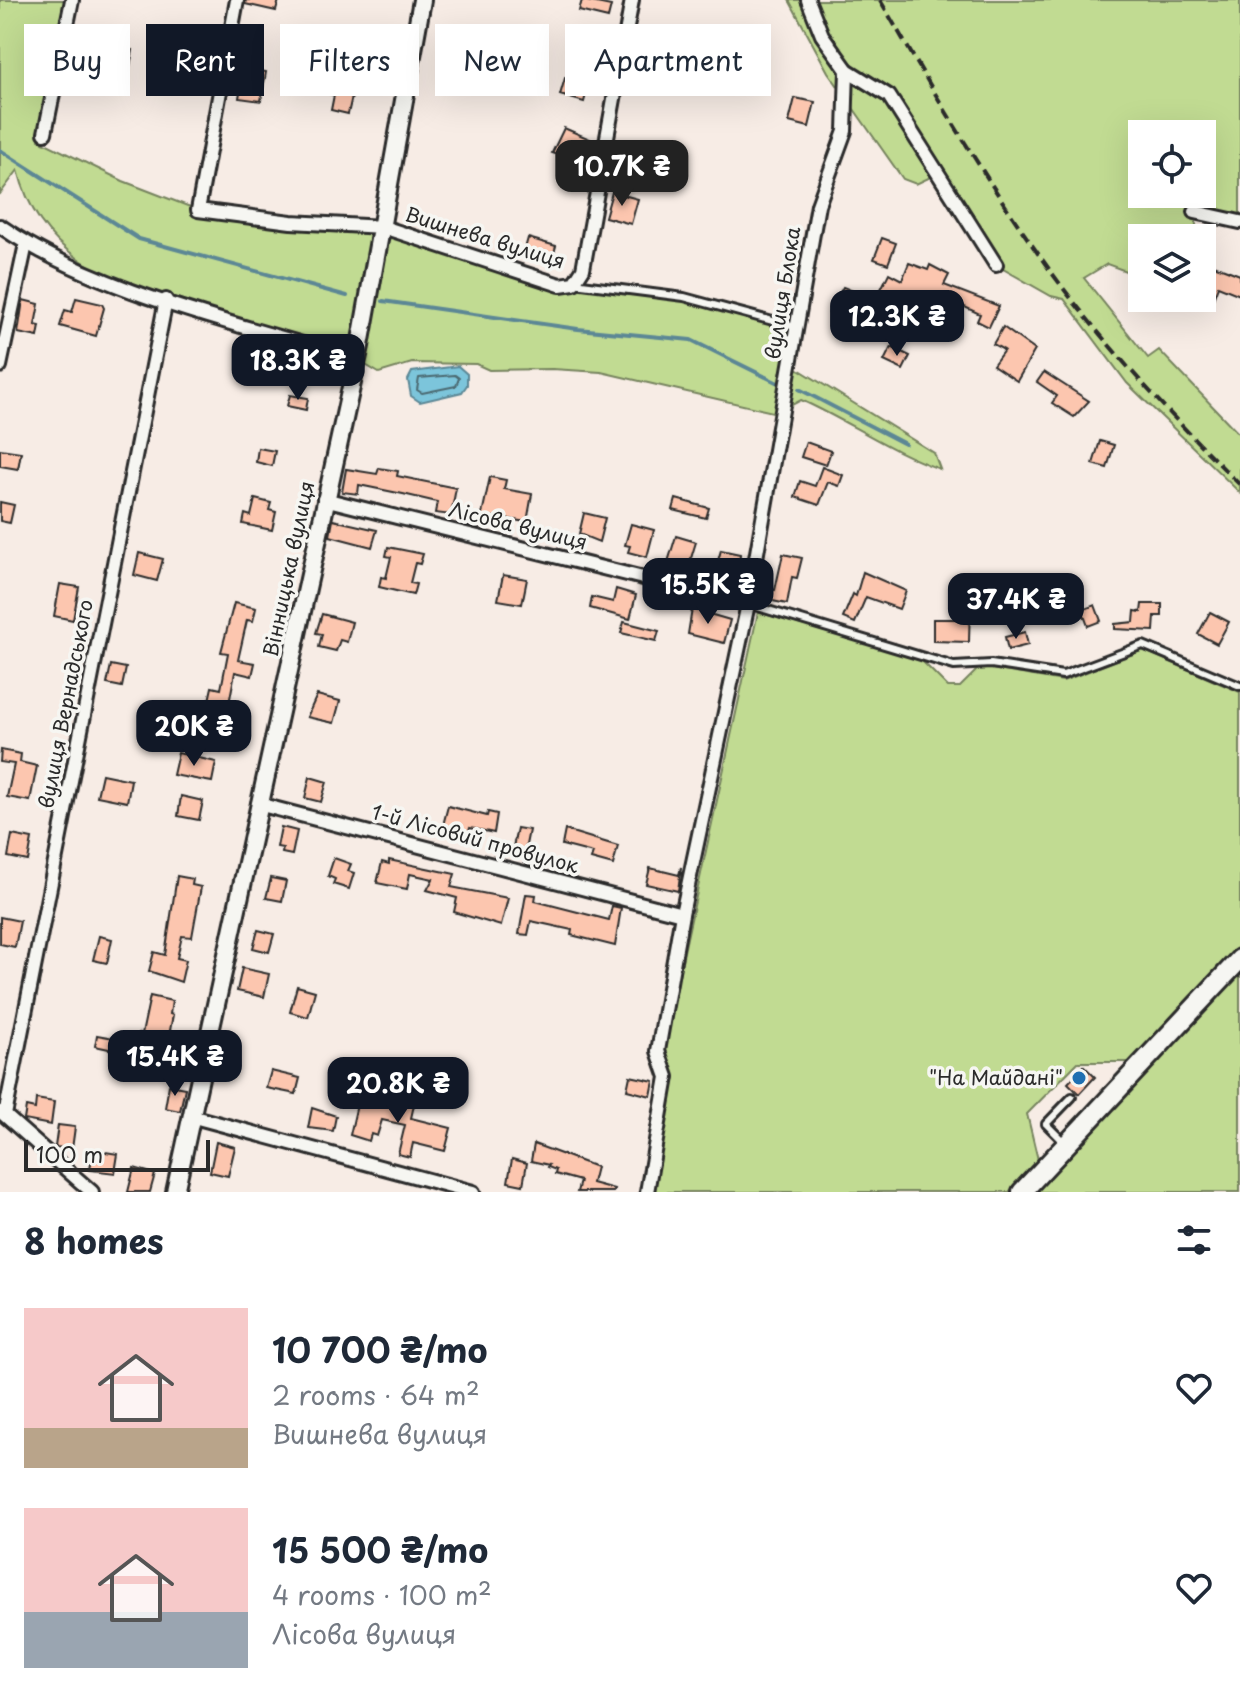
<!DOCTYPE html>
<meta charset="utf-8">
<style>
:root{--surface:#fff;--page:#f2f2f3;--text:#1f2937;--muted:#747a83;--accent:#111827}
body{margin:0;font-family:"Playpen Sans",sans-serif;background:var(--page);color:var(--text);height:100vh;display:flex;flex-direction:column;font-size:30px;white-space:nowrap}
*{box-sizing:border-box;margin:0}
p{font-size:26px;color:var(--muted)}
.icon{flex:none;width:44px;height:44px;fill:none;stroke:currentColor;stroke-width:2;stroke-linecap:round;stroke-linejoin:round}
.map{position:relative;height:1192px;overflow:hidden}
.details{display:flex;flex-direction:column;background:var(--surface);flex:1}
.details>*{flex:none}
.top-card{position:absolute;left:24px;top:24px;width:800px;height:72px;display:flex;gap:16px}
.tools{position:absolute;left:1128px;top:120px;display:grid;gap:16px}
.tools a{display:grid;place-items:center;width:88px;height:88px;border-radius:0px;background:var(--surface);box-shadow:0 8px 32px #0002;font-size:40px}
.scale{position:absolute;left:24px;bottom:20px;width:186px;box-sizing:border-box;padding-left:8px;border:4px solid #2b2b2b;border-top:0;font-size:22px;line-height:28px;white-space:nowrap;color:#2b2b2b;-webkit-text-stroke:6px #f6f6f2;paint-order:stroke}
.price{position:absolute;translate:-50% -68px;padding:0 18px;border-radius:16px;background:var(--accent);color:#fff;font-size:26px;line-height:52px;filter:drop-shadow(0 2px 4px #0008)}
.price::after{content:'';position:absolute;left:50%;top:48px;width:24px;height:18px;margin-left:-12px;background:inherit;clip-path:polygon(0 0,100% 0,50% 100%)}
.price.on{background:#222;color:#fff}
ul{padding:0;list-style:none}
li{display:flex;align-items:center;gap:24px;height:200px;padding:0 24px}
li span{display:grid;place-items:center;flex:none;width:224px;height:160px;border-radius:0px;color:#555}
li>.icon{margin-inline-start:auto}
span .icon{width:96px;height:96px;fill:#fffc;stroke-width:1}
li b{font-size:34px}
h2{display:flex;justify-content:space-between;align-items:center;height:96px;padding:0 24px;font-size:34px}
.tag{padding:0 28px;border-radius:0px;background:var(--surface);box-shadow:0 8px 32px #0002;font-size:28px;line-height:72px}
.tag.on{background:var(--accent);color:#fff}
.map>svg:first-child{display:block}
.green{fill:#c1db92;stroke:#76835e;stroke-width:2;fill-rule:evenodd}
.water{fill:#7bc5db;stroke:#5b8795;stroke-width:2}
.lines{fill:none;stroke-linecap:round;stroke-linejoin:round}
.shore{stroke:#4b6971;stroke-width:2}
.stream{stroke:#5b8795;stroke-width:4}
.building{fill:#fcc6af;stroke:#2b2b2b;stroke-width:2}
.service-casing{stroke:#2b2b2b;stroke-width:12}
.minor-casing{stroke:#2b2b2b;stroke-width:18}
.tertiary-casing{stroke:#2b2b2b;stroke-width:22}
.secondary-casing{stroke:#2b2b2b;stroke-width:24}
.service{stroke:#f6f6f2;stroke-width:6}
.minor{stroke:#f6f6f2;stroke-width:12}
.tertiary{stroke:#f6f6f2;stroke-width:16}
.secondary{stroke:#f6f6f2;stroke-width:18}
.rail{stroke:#2b2b2b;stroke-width:4;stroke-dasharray:12 6;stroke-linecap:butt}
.poi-dot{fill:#1f6fb2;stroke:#f6f6f2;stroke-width:3}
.labels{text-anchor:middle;stroke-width:7;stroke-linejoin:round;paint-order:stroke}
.street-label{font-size:20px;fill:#2b2b2b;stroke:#f6f6f2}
.poi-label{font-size:20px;fill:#2b2b2b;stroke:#f6f6f2;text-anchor:end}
</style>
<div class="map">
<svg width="1240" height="1192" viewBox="0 0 1240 1192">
<rect width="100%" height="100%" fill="#f7ece5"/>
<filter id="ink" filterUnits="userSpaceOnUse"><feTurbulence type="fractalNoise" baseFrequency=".0125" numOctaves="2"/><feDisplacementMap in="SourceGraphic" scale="16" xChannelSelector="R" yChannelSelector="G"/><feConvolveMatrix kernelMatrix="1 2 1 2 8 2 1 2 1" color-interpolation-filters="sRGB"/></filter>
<g filter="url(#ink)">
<g class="green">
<path d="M0 0H65L39 140 123 181 198 210 383 227 560 285 684 297 795 327 792 365 934 453 940 469C891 452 848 421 801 400L777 413 601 372 552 369 489 370 476 364 412 363 379 373 357 360C282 337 205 317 134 286 116 278 95 271 79 259 47 237 27 207 18 170L0 194Z"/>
<path d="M789 0H1240V222L1195 213 1197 238H1142V277L1107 264 1084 278 1148 358 1159 350 1240 435V493L1127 383 1064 299 1051 296 996 265 937 174 916 184 903 179 828 72ZM1142 134H1202V194H1142Z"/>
<path d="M758 612 921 660 948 687H960L980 667 1063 681 1143 650 1240 692V949L1133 1062H1078L1027 1114 1038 1160 1009 1192H654L672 1075 663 1048Z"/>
<path d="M1240 971V1192H1029Z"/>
</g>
<path class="water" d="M458 366 467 374V385L462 392 420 402 411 396 408 380 412 372Z"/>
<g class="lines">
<path class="shore" d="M455 375 459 378 456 386 422 393 417 390 419 378Z"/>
<g class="stream">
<path d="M0 150 139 239 347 296"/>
<path d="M383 301 578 329 691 340 778 383"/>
<path d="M799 389 905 444"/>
</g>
</g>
<g class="building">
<path d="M246 0H279L276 11 245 4Z"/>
<path d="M582 0 611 6 608 18 579 11Z"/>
<path d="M91 43 133 50 128 77 81 70Z"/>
<path d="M649 48 661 51 655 73 635 68 639 51 647 53Z"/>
<path d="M244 68 266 72 261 101 239 98Z"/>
<path d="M576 75 590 79 584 102 560 95 565 78 574 81Z"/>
<path d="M326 82 354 88 348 114 331 110 334 95 324 93Z"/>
<path d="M795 98 815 102 809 127 789 122Z"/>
<path d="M564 128 590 139 583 163 552 153Z"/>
<path d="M622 141 644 144 643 148 648 150 642 171 626 167 627 161 617 158Z"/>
<path d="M612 192 638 199 631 224 605 217Z"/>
<path d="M528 238 556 246 552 260 524 252Z"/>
<path d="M882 238 896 243 888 264 874 259Z"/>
<path d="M1206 262 1240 275V295L1218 286 1212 302 1202 298Z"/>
<path d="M909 263 928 270 930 265 949 275 944 285 999 306 989 327 977 321 980 314 956 303 941 326 880 291 889 273 902 280Z"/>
<path d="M843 287 878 301 873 315 853 308 848 320 829 313Z"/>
<path d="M76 298 102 304 104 308 96 336 60 326 65 310 72 312Z"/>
<path d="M23 300 39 304 35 325 40 326 38 337 18 333Z"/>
<path d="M1003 327 1035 350 1017 381 993 365 1004 350 993 344Z"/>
<path d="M891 347 910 356 903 370 884 361Z"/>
<path d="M1044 372 1089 401 1074 417 1052 403 1057 396 1037 382Z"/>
<path d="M290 395 308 398 306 410 287 406Z"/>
<path d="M1100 441 1114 445 1107 468 1093 464Z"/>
<path d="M806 442 831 451 826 465 801 457Z"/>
<path d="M258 448 275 451 272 466 256 462Z"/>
<path d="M0 449 21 452 18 469 0 466Z"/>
<path d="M822 467 843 475 839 486 828 482 819 505 795 497 800 481 815 486Z"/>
<path d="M379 468 398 471 397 476 456 488 451 515 435 513 437 502 403 494 359 485 358 494 342 492 346 469 377 474Z"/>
<path d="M490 477 506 480 504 489 532 494 527 522 493 517 492 522 481 519Z"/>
<path d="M255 499 271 503 269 510 276 512 272 530 243 524 245 514 251 516Z"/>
<path d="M676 499 709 508 706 518 673 510Z"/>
<path d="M0 502 14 505 10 523 0 521Z"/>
<path d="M584 513 605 518 599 542 579 534Z"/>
<path d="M333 520 377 530 372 547 330 536Z"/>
<path d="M631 524 654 530 647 557 628 552 630 546 625 545Z"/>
<path d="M676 536 696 542 688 568 668 562Z"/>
<path d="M388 547 423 554 420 564 415 563 410 583 416 584 413 595 379 587 381 577 386 578 391 557 386 556Z"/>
<path d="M721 550 740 554 738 581 714 575Z"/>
<path d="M139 553 163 559 157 581 134 575Z"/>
<path d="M783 554 802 558 797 578 792 577 787 604 763 599 765 588 775 590Z"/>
<path d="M863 572 906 591 899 609 866 597 855 623 843 618 853 594 856 596Z"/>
<path d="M503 575 527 579 522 604 498 600Z"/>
<path d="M60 584 79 587 73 620 54 616Z"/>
<path d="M616 589 636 595 630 619 590 608 592 597 613 602Z"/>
<path d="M234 603 256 608 253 621 247 620 238 660 255 663 252 676 235 672 228 709 208 705 212 687 221 689 228 653 221 652Z"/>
<path d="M956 603 970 604 969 642 933 641V619H956Z"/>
<path d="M1142 604H1162V616H1155L1154 631 1115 629V624L1134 622 1135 611 1141 612Z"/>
<path d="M1095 605 1101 621 1088 626 1082 610Z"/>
<path d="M692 609 730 620 724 643 688 634Z"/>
<path d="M1210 612 1229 622 1217 644 1198 634Z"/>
<path d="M322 614 352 622 347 642 340 640 336 651 319 647 322 634 316 633Z"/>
<path d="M624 622 659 631 656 641 621 633Z"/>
<path d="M1025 632 1028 645 1008 650 1005 637Z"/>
<path d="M111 665 126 668 122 687 107 684Z"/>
<path d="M317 695 340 701 334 723 307 717Z"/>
<path d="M1 750 21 754 20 762 37 766 30 801 7 797 14 764 0 762Z"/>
<path d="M178 753 216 762 212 782 173 775Z"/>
<path d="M102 774 131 780 127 802 97 796Z"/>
<path d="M310 777 327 782 321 802 305 798Z"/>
<path d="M181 796 203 801 199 820 178 816Z"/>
<path d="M448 806 487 816 488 812 497 814 494 833 470 828 468 835 442 829Z"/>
<path d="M281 827 297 831 292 855 282 853 283 848 277 847Z"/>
<path d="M517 828 529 830 525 850 513 847Z"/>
<path d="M565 830 618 846 613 865 591 859 593 853 562 845Z"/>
<path d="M12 835 32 839 28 861 8 857Z"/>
<path d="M334 858 351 864 348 871 354 873 349 889 333 884 335 879 328 876Z"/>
<path d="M389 860 455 874 451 887 508 898 501 926 454 912 457 898 427 890 433 879 410 874 407 889 377 883 382 862 389 864Z"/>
<path d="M681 867 678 891 646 884 650 868 679 875Z"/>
<path d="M177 876 193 879 192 885 201 887 192 937 182 936 177 958 186 960 181 982 149 971 154 952 165 955Z"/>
<path d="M271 878 286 881 282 901 266 898Z"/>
<path d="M526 894 536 895 535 901 609 920 612 906 621 908 615 946 571 935 572 930 531 921 528 935 519 934Z"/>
<path d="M0 917 20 921 15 947 0 944Z"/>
<path d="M258 930 274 934 269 952 253 948Z"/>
<path d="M99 936 112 939 107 963 93 960Z"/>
<path d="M242 968 269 974 264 997 237 991Z"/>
<path d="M297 986 315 991 308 1017 290 1012Z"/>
<path d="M150 996 172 1001 170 1014 173 1015 165 1056 135 1049 139 1033 142 1034Z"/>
<path d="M97 1035 120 1039 118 1051 95 1046Z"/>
<path d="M1084 1066 1095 1077 1079 1094 1068 1083Z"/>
<path d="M271 1071 300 1078 296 1094 266 1088Z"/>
<path d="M630 1076 654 1081 651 1096 627 1090Z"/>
<path d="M169 1085 185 1088 180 1111 165 1108Z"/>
<path d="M359 1096 401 1108 402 1102 414 1105 411 1118 451 1128 445 1151 413 1143 410 1157 398 1154 405 1125 382 1120 377 1136 371 1134 369 1141 350 1135Z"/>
<path d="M36 1099 54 1102 51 1125 24 1120 26 1107 35 1109Z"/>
<path d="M312 1108 336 1116 333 1131 308 1128Z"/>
<path d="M58 1125 75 1127 72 1149 55 1147Z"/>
<path d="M216 1142 235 1147 228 1176 210 1172Z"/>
<path d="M534 1144 596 1167 592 1183 614 1189 613 1192H577L580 1181 555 1174 556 1170 548 1167 549 1165 531 1161Z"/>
<path d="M93 1150 118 1154 115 1173 90 1170Z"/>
<path d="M512 1159 527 1163 523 1185 508 1182Z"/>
<path d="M134 1168 155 1174 150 1192H128Z"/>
</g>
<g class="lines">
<g class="service-casing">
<g id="service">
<path d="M574 283 684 297 795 327"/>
<path d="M748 604 954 666 991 664 1063 675 1143 645 1240 686"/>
<path d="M1064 1142 1046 1124 1072 1097"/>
</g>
</g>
<g class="minor-casing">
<g id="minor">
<path d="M237 0 198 210 291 222 383 227 560 285 574 283 583 269 632 0"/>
<path d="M847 70 889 96 996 265"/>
<path d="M45 133 72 0"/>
<path d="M1195 212 1240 222"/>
<path d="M0 226C96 293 244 325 357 360"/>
<path d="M0 366 26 244"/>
<path d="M324 499 748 604"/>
<path d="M258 804 682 914"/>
<path d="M1 1112 92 1192"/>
<path d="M5 1115 166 300"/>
<path d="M194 1117 473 1192"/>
<path d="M647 1192 667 1077 658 1051 682 914 748 604 818 205 845 131 847 70 822 35 808 0"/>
</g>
</g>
<g class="tertiary-casing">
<path id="tertiary" d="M175 1192 360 346 422 0"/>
</g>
<g class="secondary-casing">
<path id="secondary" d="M1022 1192 1240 959"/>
</g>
<use href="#service" class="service"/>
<use href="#minor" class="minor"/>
<use href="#tertiary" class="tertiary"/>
<use href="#secondary" class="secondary"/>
<path class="rail" d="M880 0C932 89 984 178 1044 262 1101 342 1170 415 1240 485"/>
</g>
</g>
<circle class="poi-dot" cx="1079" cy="1078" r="8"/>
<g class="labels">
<g class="street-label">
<text transform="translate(485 238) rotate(17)" y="7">Вишнева вулиця</text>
<text transform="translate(783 293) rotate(-81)" y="7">вулиця Блока</text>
<text transform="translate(518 526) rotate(14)" y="7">Лісова вулиця</text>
<text transform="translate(289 569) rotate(-78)" y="7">Вінницька вулиця</text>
<text transform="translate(66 704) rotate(-79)" y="7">вулиця Вернадського</text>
<text transform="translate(475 839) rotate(15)" y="7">1-й Лісовий провулок</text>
</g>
<g class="poi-label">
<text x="1063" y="1085">"На Майдані"</text>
</g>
</g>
</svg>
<div class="tools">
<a><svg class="icon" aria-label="locate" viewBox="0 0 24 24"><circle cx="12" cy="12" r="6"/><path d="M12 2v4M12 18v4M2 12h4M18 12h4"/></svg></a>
<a><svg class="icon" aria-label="layers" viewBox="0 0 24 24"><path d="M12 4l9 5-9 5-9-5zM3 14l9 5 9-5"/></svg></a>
</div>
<div class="scale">100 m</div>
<b class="price on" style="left:622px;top:208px">10.7K ₴</b>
<b class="price" style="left:897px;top:358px">12.3K ₴</b>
<b class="price" style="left:298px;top:402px">18.3K ₴</b>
<b class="price" style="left:708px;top:626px">15.5K ₴</b>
<b class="price" style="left:1016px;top:641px">37.4K ₴</b>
<b class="price" style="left:194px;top:768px">20K ₴</b>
<b class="price" style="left:175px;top:1098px">15.4K ₴</b>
<b class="price" style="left:398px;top:1125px">20.8K ₴</b>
<div class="top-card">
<a class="tag">Buy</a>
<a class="tag on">Rent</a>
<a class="tag">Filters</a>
<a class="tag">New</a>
<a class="tag">Apartment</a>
</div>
</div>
<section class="details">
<h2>8 homes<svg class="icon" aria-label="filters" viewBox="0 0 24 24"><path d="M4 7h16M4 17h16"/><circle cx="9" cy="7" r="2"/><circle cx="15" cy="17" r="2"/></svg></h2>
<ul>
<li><span style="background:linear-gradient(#f6c9c9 75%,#b9a48a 0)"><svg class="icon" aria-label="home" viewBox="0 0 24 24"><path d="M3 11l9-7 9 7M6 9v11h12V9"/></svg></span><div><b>10 700 ₴/mo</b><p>2 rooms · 64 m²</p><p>Вишнева вулиця</p></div><svg class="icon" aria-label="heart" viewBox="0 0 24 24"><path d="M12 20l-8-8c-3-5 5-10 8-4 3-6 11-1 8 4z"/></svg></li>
<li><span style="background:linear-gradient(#f6c9c9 65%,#9aa5b1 0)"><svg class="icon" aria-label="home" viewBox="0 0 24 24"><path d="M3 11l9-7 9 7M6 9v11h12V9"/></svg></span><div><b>15 500 ₴/mo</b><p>4 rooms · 100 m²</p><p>Лісова вулиця</p></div><svg class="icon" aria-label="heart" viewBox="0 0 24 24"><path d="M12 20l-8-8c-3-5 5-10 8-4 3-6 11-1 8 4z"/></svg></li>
</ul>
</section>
